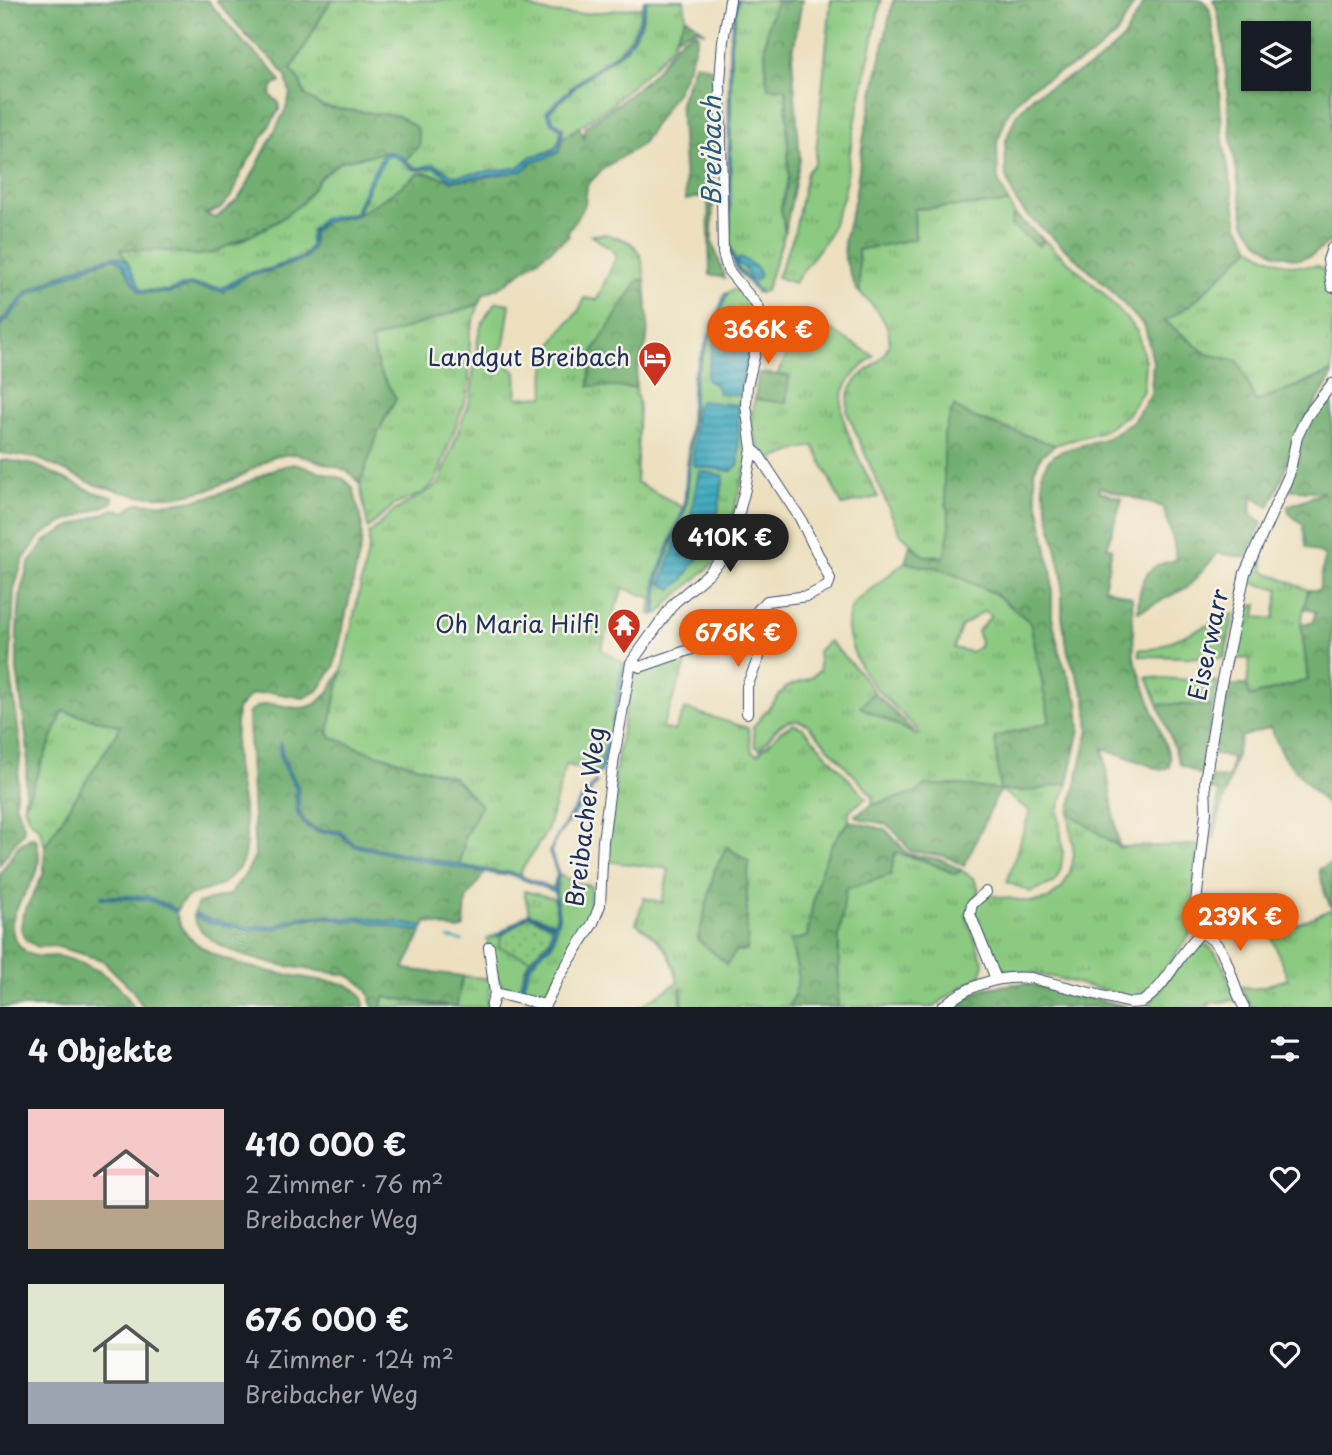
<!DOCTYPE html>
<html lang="de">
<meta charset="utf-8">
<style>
:root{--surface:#171b24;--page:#20242c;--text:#f1f3f6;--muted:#9ea1a6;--accent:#ea580c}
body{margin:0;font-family:"Playpen Sans",sans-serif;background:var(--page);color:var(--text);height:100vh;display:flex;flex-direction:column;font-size:26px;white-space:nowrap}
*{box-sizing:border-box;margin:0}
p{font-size:23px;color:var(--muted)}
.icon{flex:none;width:38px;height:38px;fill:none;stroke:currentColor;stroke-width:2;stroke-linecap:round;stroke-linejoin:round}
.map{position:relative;height:1007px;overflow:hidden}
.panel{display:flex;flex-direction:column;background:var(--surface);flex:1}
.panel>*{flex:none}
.buttons{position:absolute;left:1241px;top:21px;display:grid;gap:14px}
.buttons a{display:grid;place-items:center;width:70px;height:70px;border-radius:0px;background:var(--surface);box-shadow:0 2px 5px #0004;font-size:35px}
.price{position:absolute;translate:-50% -60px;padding:0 16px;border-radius:24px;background:var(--accent);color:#fff;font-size:23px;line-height:46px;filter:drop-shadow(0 2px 4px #0008)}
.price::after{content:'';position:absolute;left:50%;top:42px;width:21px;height:16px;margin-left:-10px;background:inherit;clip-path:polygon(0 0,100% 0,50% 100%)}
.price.selected{background:#222;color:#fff}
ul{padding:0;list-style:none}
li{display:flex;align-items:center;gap:21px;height:175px;padding:0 28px}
li span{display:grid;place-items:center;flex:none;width:196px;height:140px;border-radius:0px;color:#555}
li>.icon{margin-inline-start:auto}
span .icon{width:84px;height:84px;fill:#fffc;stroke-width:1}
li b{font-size:30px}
h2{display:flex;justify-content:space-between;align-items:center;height:84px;padding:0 28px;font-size:30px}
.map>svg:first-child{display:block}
.grass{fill:url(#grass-tufts);stroke:#547c70;stroke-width:2;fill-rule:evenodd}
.forest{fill:url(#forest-crowns);stroke:#466e66;stroke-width:2;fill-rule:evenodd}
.park{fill:url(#park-dots);stroke:#547c70;stroke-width:2}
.garden{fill:#8cca81;stroke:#547c70;stroke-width:2}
.water{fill:url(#water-rules);stroke:#2e6c8e;stroke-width:2}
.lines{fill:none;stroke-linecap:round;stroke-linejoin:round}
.stream{stroke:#40aabf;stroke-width:2.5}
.minor-casing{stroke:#3a4a6d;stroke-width:12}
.minor{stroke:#fff;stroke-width:10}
.labels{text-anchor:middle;stroke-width:5;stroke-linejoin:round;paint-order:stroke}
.poi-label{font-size:24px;fill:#1b2f5e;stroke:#f7f3e8;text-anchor:end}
.street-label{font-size:24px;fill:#1b2f5e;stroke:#f7f3e8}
.water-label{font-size:26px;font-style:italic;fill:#285a80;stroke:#f7f3e8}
</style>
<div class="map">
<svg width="1332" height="1007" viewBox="0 0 1332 1007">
<defs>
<pattern id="grass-tufts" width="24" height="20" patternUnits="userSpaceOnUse" patternTransform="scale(1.75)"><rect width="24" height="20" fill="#8cca81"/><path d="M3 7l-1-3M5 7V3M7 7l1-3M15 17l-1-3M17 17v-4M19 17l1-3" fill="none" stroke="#72a46d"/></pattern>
<pattern id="forest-crowns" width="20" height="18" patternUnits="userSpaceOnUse" patternTransform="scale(1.75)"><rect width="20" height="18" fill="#71ae6f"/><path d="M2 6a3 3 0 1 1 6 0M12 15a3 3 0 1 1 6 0" fill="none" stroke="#5c8e5e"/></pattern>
<pattern id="park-dots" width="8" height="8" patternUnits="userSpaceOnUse" patternTransform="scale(1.75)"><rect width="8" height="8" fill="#8cca81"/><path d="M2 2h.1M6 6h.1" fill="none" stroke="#72a46d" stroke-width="1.8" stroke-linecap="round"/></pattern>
<pattern id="water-rules" width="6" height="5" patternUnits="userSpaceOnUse" patternTransform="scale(1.75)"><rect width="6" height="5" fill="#40aabf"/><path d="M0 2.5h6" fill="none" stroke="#358b9e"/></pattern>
</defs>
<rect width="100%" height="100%" fill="#f7f3e8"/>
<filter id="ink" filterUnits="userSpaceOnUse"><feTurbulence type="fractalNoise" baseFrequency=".0143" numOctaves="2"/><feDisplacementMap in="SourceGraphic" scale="14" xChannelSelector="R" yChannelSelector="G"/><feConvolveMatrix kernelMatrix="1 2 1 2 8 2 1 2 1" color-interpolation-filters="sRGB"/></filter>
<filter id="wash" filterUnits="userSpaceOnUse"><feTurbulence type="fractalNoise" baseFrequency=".00686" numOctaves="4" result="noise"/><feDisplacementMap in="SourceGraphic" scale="28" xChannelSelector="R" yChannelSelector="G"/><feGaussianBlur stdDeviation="1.57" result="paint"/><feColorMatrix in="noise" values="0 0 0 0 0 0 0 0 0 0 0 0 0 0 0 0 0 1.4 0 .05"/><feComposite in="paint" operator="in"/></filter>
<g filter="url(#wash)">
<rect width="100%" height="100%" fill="#ece0bf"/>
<g class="grass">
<path d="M331 0H525L526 5C561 23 605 10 643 7 632 51 610 55 579 81 567 90 557 102 546 112L552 123 561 129C560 152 551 150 533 156 528 158 525 164 520 166 510 172 467 175 454 176L441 167 429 165C419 171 414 167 405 160L420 145 399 116C375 113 325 114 308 98 300 90 299 79 291 70Z"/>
<path d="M647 0H684L686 17 672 45 655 65 610 106 563 138V128L553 121 549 112 580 83 627 48 641 25Z"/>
<path d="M738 0H787L786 3 776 2C763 32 764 56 768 87L786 88 789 177 781 208 785 232 766 291 760 293 738 268 730 246 731 43Z"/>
<path d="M831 0H881L852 139 844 195 828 237 794 283 777 277 794 235 807 172 815 163Z"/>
<path d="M387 152 384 153 367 183 355 213 322 219 311 231 310 246 303 257 269 269 248 273 222 288 190 284 168 291 141 290 119 249 167 251 198 255 239 242 275 223 302 203 320 178 341 161Z"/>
<path d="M388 154C412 161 404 176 434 167L453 180 426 173 417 174 394 192 357 215 370 184Z"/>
<path d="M1009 203 1014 214 1011 225 1039 246 1044 240 1102 292 1137 331 1145 361 1143 391 1127 415 1103 431 1055 445 972 417 954 406 944 487 950 527 944 558 938 555 924 556 899 532 847 412C848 407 847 400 849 395 852 382 863 374 873 366 906 339 882 314 860 293L858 250 915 239 914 209Z"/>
<path d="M604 234C637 241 641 247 645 280L638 281 589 385 636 388 639 409 636 482 684 508 656 577 654 615 650 614 652 598 623 588 601 649 623 663 611 729 597 773 566 765 547 831 521 871 522 876 460 865 465 836 481 806 453 777 366 751 331 737 328 733 369 547V534L391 513 439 484 470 399 476 354 493 357 516 372 517 398 545 396C543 372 545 356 558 335 566 322 581 314 584 298L597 300 616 257 615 252 591 235Z"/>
<path d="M1251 247C1275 263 1289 267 1318 266L1326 273 1332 302V372L1256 402 1238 361 1207 354 1165 321 1190 305Z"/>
<path d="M732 290 740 291 747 297 758 317V329L745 382 748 458 724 548 714 563 669 602 660 613 656 614 659 577 686 508 695 376 728 293ZM718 323 748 331 752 336 743 382 719 387 706 380ZM738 405 732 471 696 466Z"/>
<path d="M479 304 470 332 469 381 466 398 436 481 423 493 394 505 368 528 360 484 379 430 396 399 379 370 371 340Z"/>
<path d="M806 315 874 356C861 367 848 377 843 394 835 420 866 472 878 497L842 505 814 446 800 449 766 461C754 440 747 422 755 399L786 403 789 376 777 375Z"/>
<path d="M1262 557 1264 571 1308 590 1301 623 1308 680 1248 697 1247 685 1250 659 1230 658 1240 611 1257 604 1255 617 1274 619 1279 589 1247 582 1250 565Z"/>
<path d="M905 562 924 567H937L994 593 1030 622 1050 722 1010 791H1031L1068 783 1058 810 1063 852 1061 868 1055 882 1030 892 1007 882 1030 811 1000 790 917 792 872 805V795L807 724C783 712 774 733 760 749L755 746 753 727 786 687 809 679 820 670 818 651 829 641 860 673 874 692 861 707 917 735 920 734C907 717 889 703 875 687 857 666 837 626 855 602ZM984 611 991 616 977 632 980 639 979 647 971 652 954 648 961 627Z"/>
<path d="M1234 614 1224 658 1140 656 1139 649H1153Z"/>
<path d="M691 651 662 728 674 731 685 709 748 728 752 752 758 754 781 731 793 724 803 728 866 798 849 811V821C819 854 814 895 807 937L791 941C798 970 804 980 788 1007H683L682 988 680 989 681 1007H640L678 982C670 948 663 943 636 923L644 898 662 902 669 869 605 861 618 753 632 674 639 669ZM727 847 749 862 747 891V950L736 951 726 964Z"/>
<path d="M1147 677 1218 682 1212 706 1158 704Z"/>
<path d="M63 711 121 726 45 846 39 828 29 819 24 807Z"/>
<path d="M1069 813 1119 847 1197 845 1190 934 1151 989 1141 996 1129 997 1057 978 1004 969 991 956 974 919V908L979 901 990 895 1030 902 1048 899 1062 888 1070 872 1074 855Z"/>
<path d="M895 852C914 861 938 860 955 874L961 870 974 879 979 889 966 916 984 964 981 974 973 981 960 988 933 1007H838L839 938 845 889Z"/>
<path d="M559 875 574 882 591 886 590 901 596 906C592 916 547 993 543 996 536 1000 529 997 522 995 525 980 526 966 538 954 543 949 552 948 554 940 561 917 553 897 559 875Z"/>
<path d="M524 891 554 898 557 916 554 923 529 913Z"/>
<path d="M1332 909V1007H1251L1240 986 1254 989 1288 979 1271 935Z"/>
<path d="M529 915 553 925C550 954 537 945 526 966 522 974 521 986 519 994 488 986 498 962 487 939L496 935 498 937Z"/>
<path d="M1200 942C1221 948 1229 982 1236 1000L1208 1003 1210 1007H1153L1149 1004 1189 951Z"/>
<path d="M463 976 491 979 487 1007H456Z"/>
<path d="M384 997 447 1007H381Z"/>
</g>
<g class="forest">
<path d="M0 0H207L245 44 270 67 280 80V83L273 85 270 95 279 103V110L241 173 233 194 220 209 205 214 216 218 238 199 247 185 286 109 290 94 286 77 277 64 251 41 216 0H331L291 70 298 78 306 96 323 107 399 116 417 128 420 145 405 160 398 154 387 152 341 161 320 178 302 203 275 223 213 253 198 255 167 251 120 249 127 261 115 256 88 263 27 291 0 323Z"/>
<path d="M787 0H802L792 57 800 159 785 232 781 208 789 177 786 89 768 88C764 57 763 31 776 2L786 3Z"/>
<path d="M893 0H1136L1116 35 1090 57 1029 88 1009 111 997 142 998 180 1009 203 914 209 915 239 858 250 860 293 856 289 845 259 844 240 855 198 863 141Z"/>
<path d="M1146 0H1203L1209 8 1215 40 1223 140 1238 225 1251 247 1190 305 1165 321 1207 354 1238 361 1256 402 1332 372V376L1293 440 1283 476 1269 507 1252 495 1251 514 1262 523 1246 558 1218 553 1188 587 1138 612C1138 597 1140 578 1153 568 1158 563 1169 562 1176 560L1174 543 1163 507 1099 487 1098 491 1122 499 1107 547 1112 548 1104 588 1132 597 1134 657 1170 758 1169 767 1161 770 1103 748 1119 847 1069 813 1089 729 1086 699 1068 653 1062 616V575L1043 487 1042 473 1048 461 1059 452 1107 438 1133 421 1151 394 1153 361 1145 327 1108 287 1026 214 1017 203 1006 178 1005 143 1016 115 1034 95 1095 64 1122 40Z"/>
<path d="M1213 0H1332V241L1312 255 1298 259 1276 254 1258 241 1245 223 1231 139 1223 38 1216 5ZM1298 33V79H1253V33Z"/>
<path d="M686 17 705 32 695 29 676 37Z"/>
<path d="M695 32 698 35 690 62 677 91 641 145 605 167 587 185 585 204 567 234 569 236 504 285 484 294 479 304 371 340 379 370 396 398 379 430 360 484 348 471 296 454 274 456 237 478 210 489 179 496H138L96 485 37 458 0 453V327L29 294 89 266 115 258 123 264 139 292 168 293 190 286 223 291 249 275 270 271 304 259 313 247V232L324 222 357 215 394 192 418 174 425 173 453 180H467L522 171 533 160 544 159 559 152 563 138 579 127 584 138 585 127C610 109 636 92 657 69 672 52 672 41 695 32Z"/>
<path d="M695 63 711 68 715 88 712 241 725 278 710 275 708 195 686 200 680 102Z"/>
<path d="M1014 214 1044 240 1039 246 1011 225Z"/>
<path d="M638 280H645C646 298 650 327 646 344 642 361 634 369 636 388L589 386 591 355Z"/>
<path d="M758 373 789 376 786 403 755 399Z"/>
<path d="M1332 390V811L1283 756 1270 727 1241 737 1213 839 1219 792 1210 789 1211 777 1229 778 1232 757 1213 754 1223 685H1247L1249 697 1308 680 1301 623H1312L1316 612 1304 608 1308 590H1319L1325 556 1306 547 1303 525 1289 513 1288 506 1324 492 1286 489 1300 437 1310 418Z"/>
<path d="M954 406 972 417 1055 445 1041 456 1034 471 1035 488 1052 576V617L1060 655 1078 701 1080 729 1068 783 1031 791 1000 790 964 866 945 856 910 851C904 843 896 830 887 825 877 820 863 823 855 815L872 805 917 792 924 785H961L1000 790 995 737 1050 722 1030 622 994 593 937 567H924L905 562 910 545 924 556 944 557 950 527 944 487V434Z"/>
<path d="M6 460 35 465 93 492 113 497 112 503 64 522 40 536 23 560 14 589 10 669 21 750 15 803 24 826 23 833 15 842 0 864V461Z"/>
<path d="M295 464 344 479 353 488 362 523 361 546 334 667 318 691 303 698 270 692 251 695 237 709C236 726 234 745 236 763 238 791 256 845 238 869 234 873 227 881 222 884 205 894 187 889 177 910L147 896 101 898 147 899 176 912C184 968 300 976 345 984 357 989 363 994 364 1007H143L132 989 102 960 55 946 38 947 26 940 21 929 23 914 44 873 45 846 121 726 63 711 24 807 28 750 17 669V630L21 590 29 563 45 541 67 528 115 509 125 512 137 503C173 506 205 501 239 486 260 477 272 467 295 464Z"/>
<path d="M342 670 328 733 331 737 366 751 453 777 481 806 465 836 460 865 355 844 339 831 318 830 307 824 299 812 298 787 283 757 281 743 280 758 295 787 297 813 305 826 318 832 339 834 354 846 485 872 466 900 464 927 458 930 427 922 424 927 360 917 348 919 327 915 302 917 275 926 247 927 211 920 194 914 198 903 229 895 247 872 255 856 248 714C271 688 296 724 323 698 331 690 336 679 342 670Z"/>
<path d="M874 692 917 735 860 707Z"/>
<path d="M1158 704 1212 706 1204 772 1199 774 1180 764Z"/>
<path d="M849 821 886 830 908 854 943 860 961 870 955 874 928 862 895 852 891 875 846 889 839 938 838 1007H788C804 980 797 969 790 941L807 937C814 895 819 854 849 821Z"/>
<path d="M30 838 36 839C39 849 40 860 37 871 29 894 3 914 15 939 19 946 26 954 35 956 43 958 53 955 62 957 96 967 115 976 134 1007H0V874L18 846Z"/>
<path d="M727 847 749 862 747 891V950L736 951 727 964 698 940 715 869Z"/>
<path d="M1332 863V909L1325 894 1319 869Z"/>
<path d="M193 916 211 923 247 930 276 929 303 919 327 917 348 922 360 920 408 930 422 931 404 969 463 976 456 1007 385 997 381 1007H373C370 990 363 982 347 975 305 968 209 963 193 916Z"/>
<path d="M1025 983 1129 1007H949L985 988Z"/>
</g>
<path class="park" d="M529 916 552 926C550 948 541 944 530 959L498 947 503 935Z"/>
<path class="garden" d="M497 302 510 304 504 345 493 357 476 354C478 330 481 320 497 302Z"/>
<g class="water">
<path d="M644 0H647L641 25 627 48 580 83 549 112 554 121 563 128 559 152 544 159 533 160 522 171 453 180 434 167C403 176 412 161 388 154L370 184 357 215 324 222 313 232V247L304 259 270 271 249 275 223 291 190 286 168 293 139 292 123 264 114 258 89 266 29 294 0 327V323L27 292 88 263 115 256 127 261 141 290 168 291 190 284 222 288 248 273 269 269 303 257 310 246 311 231 322 219 355 213 367 183 384 153 387 152 398 154 416 169 434 164 454 176 520 167 531 156 543 155 555 149 560 137 561 129 552 123 546 112 579 81 625 47 639 24Z"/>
<path d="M736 0H738L731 43 730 246 738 268 760 293H757L736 269 728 247 729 43Z"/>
<path d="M742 258 757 268 760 276 755 281 750 279 745 268 737 263 738 259Z"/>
<path d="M725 293H728L695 376 686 508 659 577 656 614 654 615 656 577 684 508 693 376Z"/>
<path d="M718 323 748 331 752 336 739 395 719 393 717 385 706 380Z"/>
<path d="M700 401 738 405 739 464 731 471 696 466 693 462 696 406Z"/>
<path d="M699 471 724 475 715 530 689 526Z"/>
<path d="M679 535 706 546 682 581 672 589 661 583Z"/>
<path d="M623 663 627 665 613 729 601 773H597L611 729Z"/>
<path d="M279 743H281L283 757 298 787 299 812 307 824 318 830 339 831 355 844 500 873 510 872 553 888 557 874 549 852C561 827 576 804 595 782L597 783 556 839 551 852 559 875 555 889 559 916 551 946C531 959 526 972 522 995L519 994C524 971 528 957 549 944L553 925 529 915 498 937 496 935 529 913 554 923 557 916 555 892 509 874 500 875 453 867 354 846 339 834 318 832 305 825 297 813 295 787 280 758Z"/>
<path d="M101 896H147L177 910 176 912 147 899 101 898Z"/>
<path d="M194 914 211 920 247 927 275 926 302 917 327 915 348 919 360 917 424 927 422 931 408 930 360 920 348 922 327 917 303 919 276 929 247 930 211 923 193 916Z"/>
</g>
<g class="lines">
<path class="stream" d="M448 938 463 941"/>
</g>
</g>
<g filter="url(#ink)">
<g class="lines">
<g class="minor-casing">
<g id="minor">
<path d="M1332 248 1328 260 1332 287"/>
<path d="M631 663 640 667 692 649 754 621"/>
<path d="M747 713V686L759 657 754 621 758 610 767 601 808 596 828 586 830 579 800 518 758 454 752 449"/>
<path d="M986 892 972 904 970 914 996 979"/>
<path d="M1201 933 1195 912 1206 812 1205 781 1219 694 1245 573 1289 475 1297 437 1307 416 1332 384"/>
<path d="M1201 933C1230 944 1230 984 1244 1007"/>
<path d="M489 947 495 993 545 1005"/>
<path d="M491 1007 495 993"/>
<path d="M544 1007 559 977 593 923 600 905 603 841 614 757 631 663 674 603 708 574 723 558 732 539 745 489 752 449 746 405 747 386 761 328V313L756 304 728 270 723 253 720 82 723 41 730 0"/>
<path d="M942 1007C968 985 997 975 1031 978L1130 1003 1142 1002C1167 987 1178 953 1201 933"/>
</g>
</g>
<use href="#minor" class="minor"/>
</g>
</g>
<defs>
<g id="hotel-pin" transform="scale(1.75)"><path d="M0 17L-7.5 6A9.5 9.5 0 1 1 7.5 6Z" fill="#c8321e" stroke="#f7f3e8"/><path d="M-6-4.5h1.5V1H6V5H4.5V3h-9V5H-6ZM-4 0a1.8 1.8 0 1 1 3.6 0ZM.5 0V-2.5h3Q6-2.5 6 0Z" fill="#fff"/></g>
<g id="temple-pin" transform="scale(1.75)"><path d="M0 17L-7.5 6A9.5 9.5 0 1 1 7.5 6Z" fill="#c8321e" stroke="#f7f3e8"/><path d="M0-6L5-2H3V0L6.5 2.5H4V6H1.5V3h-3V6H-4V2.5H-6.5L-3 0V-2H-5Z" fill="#fff"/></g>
</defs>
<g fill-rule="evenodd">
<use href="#hotel-pin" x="655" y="358"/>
<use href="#temple-pin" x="624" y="625"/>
</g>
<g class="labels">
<g class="poi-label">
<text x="630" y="366">Landgut Breibach</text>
<text x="600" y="633">Oh Maria Hilf!</text>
</g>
<g class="street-label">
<text transform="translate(1209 645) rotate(-78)" y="8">Eiserwarr</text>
<text transform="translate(586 817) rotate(-83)" y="8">Breibacher Weg</text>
</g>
<g class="water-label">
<text transform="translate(712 151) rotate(-90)" y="9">Breibach</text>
</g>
</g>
</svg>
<div class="buttons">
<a><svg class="icon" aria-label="layers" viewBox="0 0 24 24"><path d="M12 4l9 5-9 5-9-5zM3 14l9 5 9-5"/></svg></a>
</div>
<b class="price" style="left:768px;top:366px">366K €</b>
<b class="price selected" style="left:730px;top:574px">410K €</b>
<b class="price" style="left:738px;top:669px">676K €</b>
<b class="price" style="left:1240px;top:953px">239K €</b>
</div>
<section class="panel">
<h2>4 Objekte<svg class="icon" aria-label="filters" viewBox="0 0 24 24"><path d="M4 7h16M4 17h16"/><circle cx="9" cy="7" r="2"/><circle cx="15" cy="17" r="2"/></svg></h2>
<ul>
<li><span style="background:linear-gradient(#f6c9c9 65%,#b9a48a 0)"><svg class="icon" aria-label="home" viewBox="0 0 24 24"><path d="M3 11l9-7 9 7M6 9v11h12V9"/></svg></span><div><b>410 000 €</b><p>2 Zimmer · 76 m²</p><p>Breibacher Weg</p></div><svg class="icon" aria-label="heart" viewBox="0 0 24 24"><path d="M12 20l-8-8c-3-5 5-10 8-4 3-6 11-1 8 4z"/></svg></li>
<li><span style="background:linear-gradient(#dfe7d0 70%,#9aa5b1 0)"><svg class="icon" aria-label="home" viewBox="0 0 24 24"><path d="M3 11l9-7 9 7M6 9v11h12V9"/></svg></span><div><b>676 000 €</b><p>4 Zimmer · 124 m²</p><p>Breibacher Weg</p></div><svg class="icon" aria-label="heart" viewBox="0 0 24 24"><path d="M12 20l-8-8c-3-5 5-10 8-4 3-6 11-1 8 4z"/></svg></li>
</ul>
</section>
